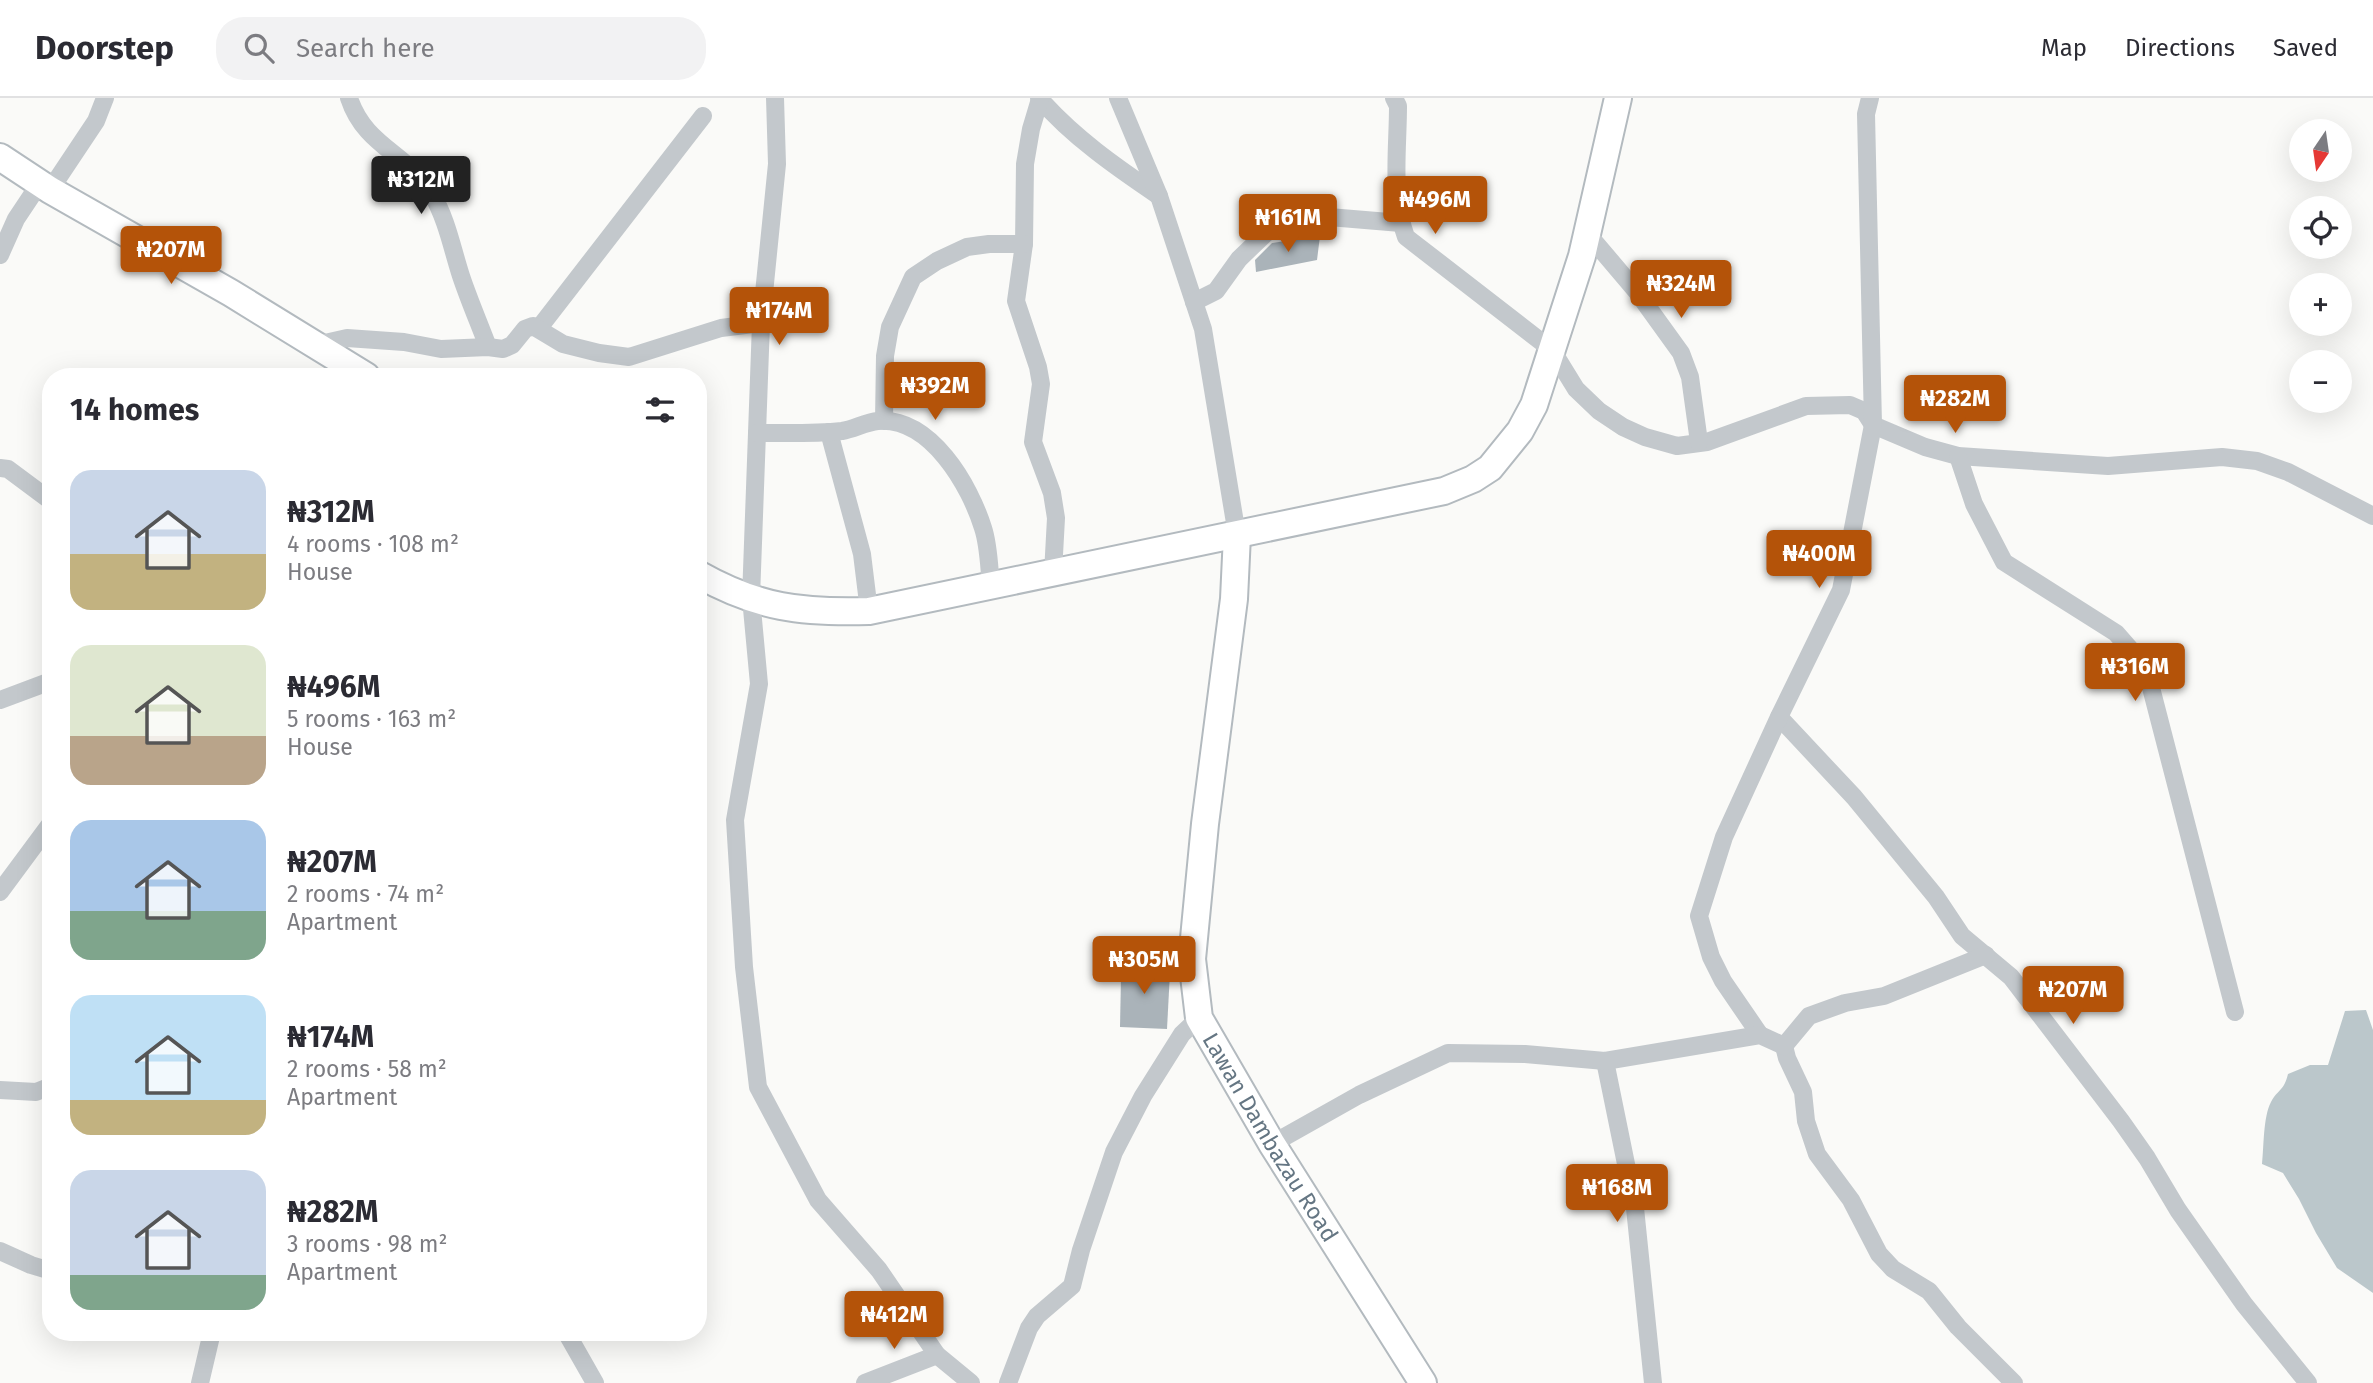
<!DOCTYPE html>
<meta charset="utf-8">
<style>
:root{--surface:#fff;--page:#f2f2f3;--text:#2b2b33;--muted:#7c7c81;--line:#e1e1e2;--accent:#b45309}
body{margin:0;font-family:"Fira Sans",sans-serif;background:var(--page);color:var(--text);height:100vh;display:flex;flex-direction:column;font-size:26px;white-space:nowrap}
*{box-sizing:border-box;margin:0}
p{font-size:23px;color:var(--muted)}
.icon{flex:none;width:38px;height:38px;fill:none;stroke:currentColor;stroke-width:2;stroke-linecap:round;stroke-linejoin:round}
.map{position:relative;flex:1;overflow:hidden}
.details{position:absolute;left:42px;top:270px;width:665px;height:973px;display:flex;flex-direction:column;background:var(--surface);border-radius:28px;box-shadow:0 7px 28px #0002}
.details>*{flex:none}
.needle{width:46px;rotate:193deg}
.buttons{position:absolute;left:2289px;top:21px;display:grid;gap:14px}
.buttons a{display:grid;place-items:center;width:63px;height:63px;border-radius:50%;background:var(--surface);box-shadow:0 7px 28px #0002;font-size:35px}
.price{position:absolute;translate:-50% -60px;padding:0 16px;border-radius:7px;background:var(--accent);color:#fff;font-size:23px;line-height:46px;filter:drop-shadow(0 2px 4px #0008)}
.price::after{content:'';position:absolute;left:50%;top:42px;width:21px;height:16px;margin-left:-10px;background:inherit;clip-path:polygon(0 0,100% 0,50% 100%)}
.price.active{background:#222;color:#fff}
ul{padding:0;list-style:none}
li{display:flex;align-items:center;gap:21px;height:175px;padding:0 28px}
li span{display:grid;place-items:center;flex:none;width:196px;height:140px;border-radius:21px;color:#555}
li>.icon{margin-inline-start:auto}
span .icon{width:84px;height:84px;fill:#fffc;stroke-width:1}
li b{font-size:30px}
h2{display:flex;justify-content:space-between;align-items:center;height:84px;padding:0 28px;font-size:30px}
header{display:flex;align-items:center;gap:42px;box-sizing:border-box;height:98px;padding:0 35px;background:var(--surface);border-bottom:2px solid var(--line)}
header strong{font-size:33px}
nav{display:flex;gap:38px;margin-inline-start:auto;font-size:24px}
.search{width:490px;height:63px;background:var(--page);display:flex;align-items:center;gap:18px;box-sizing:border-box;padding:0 24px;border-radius:28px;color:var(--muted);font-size:26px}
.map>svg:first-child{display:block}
.water{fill:#bbc7cb}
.building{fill:#aab3b9}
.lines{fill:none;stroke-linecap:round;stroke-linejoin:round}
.secondary-casing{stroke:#b3babf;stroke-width:30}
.street{stroke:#c3c8cc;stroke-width:18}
.secondary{stroke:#fff;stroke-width:26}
.labels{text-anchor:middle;stroke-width:7;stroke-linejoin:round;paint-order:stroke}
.street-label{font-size:23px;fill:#657683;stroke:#fff}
</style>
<header>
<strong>Doorstep</strong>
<div class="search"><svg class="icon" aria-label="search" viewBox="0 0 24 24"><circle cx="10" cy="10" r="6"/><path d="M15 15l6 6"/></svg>Search here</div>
<nav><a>Map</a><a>Directions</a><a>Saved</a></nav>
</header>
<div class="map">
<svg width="2373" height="1285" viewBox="0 0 2373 1285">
<rect width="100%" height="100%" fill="#fafaf8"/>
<path class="water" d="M2366 912 2373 932V1195L2337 1170 2316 1135 2299 1101 2283 1075 2262 1066C2264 1049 2263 1019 2271 1004 2278 991 2284 993 2288 976L2310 967H2328L2345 913Z"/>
<g class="building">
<path d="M1320 138 1317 162 1256 174 1255 162 1272 145Z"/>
<path d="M1125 858 1170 874 1167 931 1120 929 1121 880Z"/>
</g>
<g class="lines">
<g class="secondary-casing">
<g id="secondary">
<path d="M0 59 50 92 231 195 366 278"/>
<path id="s1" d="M1237 437 1234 501 1205 726 1192 861 1199 920 1272 1046 1423 1285"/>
<path d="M698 476C758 510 802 515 869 513L1444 393 1473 381 1490 370 1520 333 1534 307 1582 158 1618 0"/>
</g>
</g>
<g class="street">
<path d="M349 0C365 49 408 55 432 96 447 122 452 150 461 178 469 202 479 225 488 249"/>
<path d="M775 0 777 66 761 225 751 500 759 586 735 722 744 869 758 989 818 1102 879 1172 937 1257 971 1285"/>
<path d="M1039 0C1073 39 1116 69 1159 98"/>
<path d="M1118 0 1159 98 1203 231 1237 437"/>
<path d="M1394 0 1398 8C1398 51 1391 98 1406 139L1552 252 1576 291 1599 313 1623 329 1645 339 1677 348 1707 344 1806 308 1850 307 1864 313 1873 327 1925 349 1958 358 2108 368 2222 359 2257 363 2288 374 2373 418"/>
<path d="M1040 1 1031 31 1025 66 1024 146 1016 203 1038 269 1041 286 1033 344 1052 395 1056 420 1053 475"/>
<path d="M50 92 96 23 105 0"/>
<path d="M1587 135 1637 194 1681 255 1690 279 1699 344"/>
<path d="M0 157 16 121 40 85"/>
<path d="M1194 204 1216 193 1239 161 1266 135 1300 120 1329 119 1401 125"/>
<path d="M539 230 703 18"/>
<path d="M316 247 347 240 404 244 441 251 488 249 503 251 512 247 525 231 533 228 563 246 599 255 629 259 721 230 761 225"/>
<path d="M884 323 885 258 890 229 913 179 937 163 967 149 989 146H1024"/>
<path d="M829 334 862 456 869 513"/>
<path d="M757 335C785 335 814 336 842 333 854 331 866 324 878 323 931 319 970 388 983 430 989 448 989 470 991 488"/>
<path d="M1958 358 1974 406 2004 464 2116 535 2137 559 2149 582 2235 914"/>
<path d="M0 370 8 371 51 403"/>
<path d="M0 602 51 583"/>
<path d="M1779 619 1854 699 1936 799 1962 838 2011 879 2121 1023 2147 1060 2178 1112 2244 1206 2308 1285"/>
<path d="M0 794 51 725"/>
<path d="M1760 937 1723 883 1711 859 1699 818 1724 739 1779 619 1841 492 1873 327 1866 16 1870 0"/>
<path d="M1784 948 1787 960 1803 994 1806 1023 1817 1056 1851 1102 1879 1156 1893 1171 1929 1193 1958 1229 2014 1285"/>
<path d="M1605 963 1635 1110 1653 1285"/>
<path d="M0 992 36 994 51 988"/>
<path d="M1272 1046 1359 997 1448 955 1525 956 1605 963 1760 937 1784 948 1809 918 1845 905 1884 898 1986 857"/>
<path d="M0 1153 31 1167 51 1173"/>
<path d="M566 1234 595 1285"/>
<path d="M200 1285 212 1234"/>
<path d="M865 1285 937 1257"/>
<path d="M1008 1285 1029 1230 1037 1218 1072 1188 1081 1152 1114 1054 1143 998 1182 936 1199 920"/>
</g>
<use href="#secondary" class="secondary"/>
</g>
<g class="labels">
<g class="street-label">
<text dy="8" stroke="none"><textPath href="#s1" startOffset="625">Lawan Dambazau Road</textPath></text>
</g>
</g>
</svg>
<div class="buttons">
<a><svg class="needle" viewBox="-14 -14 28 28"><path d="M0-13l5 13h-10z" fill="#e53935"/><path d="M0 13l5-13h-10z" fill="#7c7c81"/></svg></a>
<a><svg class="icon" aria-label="locate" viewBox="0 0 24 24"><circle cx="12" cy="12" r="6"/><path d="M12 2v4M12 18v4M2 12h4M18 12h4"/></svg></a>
<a>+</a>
<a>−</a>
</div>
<b class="price active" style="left:421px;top:118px">₦312M</b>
<b class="price" style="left:1435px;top:138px">₦496M</b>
<b class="price" style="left:1288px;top:156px">₦161M</b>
<b class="price" style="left:171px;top:188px">₦207M</b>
<b class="price" style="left:1681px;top:222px">₦324M</b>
<b class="price" style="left:779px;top:249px">₦174M</b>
<b class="price" style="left:935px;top:324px">₦392M</b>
<b class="price" style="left:1955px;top:337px">₦282M</b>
<b class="price" style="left:1819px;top:492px">₦400M</b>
<b class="price" style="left:2135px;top:605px">₦316M</b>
<b class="price" style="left:1144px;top:898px">₦305M</b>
<b class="price" style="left:2073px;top:928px">₦207M</b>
<b class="price" style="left:1617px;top:1126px">₦168M</b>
<b class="price" style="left:894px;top:1253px">₦412M</b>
<section class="details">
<h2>14 homes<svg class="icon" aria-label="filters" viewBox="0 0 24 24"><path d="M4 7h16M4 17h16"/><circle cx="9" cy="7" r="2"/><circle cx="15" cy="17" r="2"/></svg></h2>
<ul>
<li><span style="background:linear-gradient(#c9d6e8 60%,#c2b280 0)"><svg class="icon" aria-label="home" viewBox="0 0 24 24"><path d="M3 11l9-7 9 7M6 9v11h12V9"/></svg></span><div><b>₦312M</b><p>4 rooms · 108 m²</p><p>House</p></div></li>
<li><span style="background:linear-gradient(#dfe7d0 65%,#b9a48a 0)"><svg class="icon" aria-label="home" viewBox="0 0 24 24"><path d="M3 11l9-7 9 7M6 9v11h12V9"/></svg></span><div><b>₦496M</b><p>5 rooms · 163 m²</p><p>House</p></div></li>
<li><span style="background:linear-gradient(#a9c7e8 65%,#7fa58c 0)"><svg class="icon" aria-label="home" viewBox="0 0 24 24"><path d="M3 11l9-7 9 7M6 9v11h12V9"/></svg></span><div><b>₦207M</b><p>2 rooms · 74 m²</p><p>Apartment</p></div></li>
<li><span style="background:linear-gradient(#bfe0f5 75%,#c2b280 0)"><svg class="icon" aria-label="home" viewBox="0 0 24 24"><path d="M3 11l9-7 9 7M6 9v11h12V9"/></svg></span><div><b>₦174M</b><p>2 rooms · 58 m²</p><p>Apartment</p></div></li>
<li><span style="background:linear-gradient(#c9d6e8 75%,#7fa58c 0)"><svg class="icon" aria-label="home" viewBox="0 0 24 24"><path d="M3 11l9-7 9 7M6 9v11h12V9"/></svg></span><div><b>₦282M</b><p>3 rooms · 98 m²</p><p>Apartment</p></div></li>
</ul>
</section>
</div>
